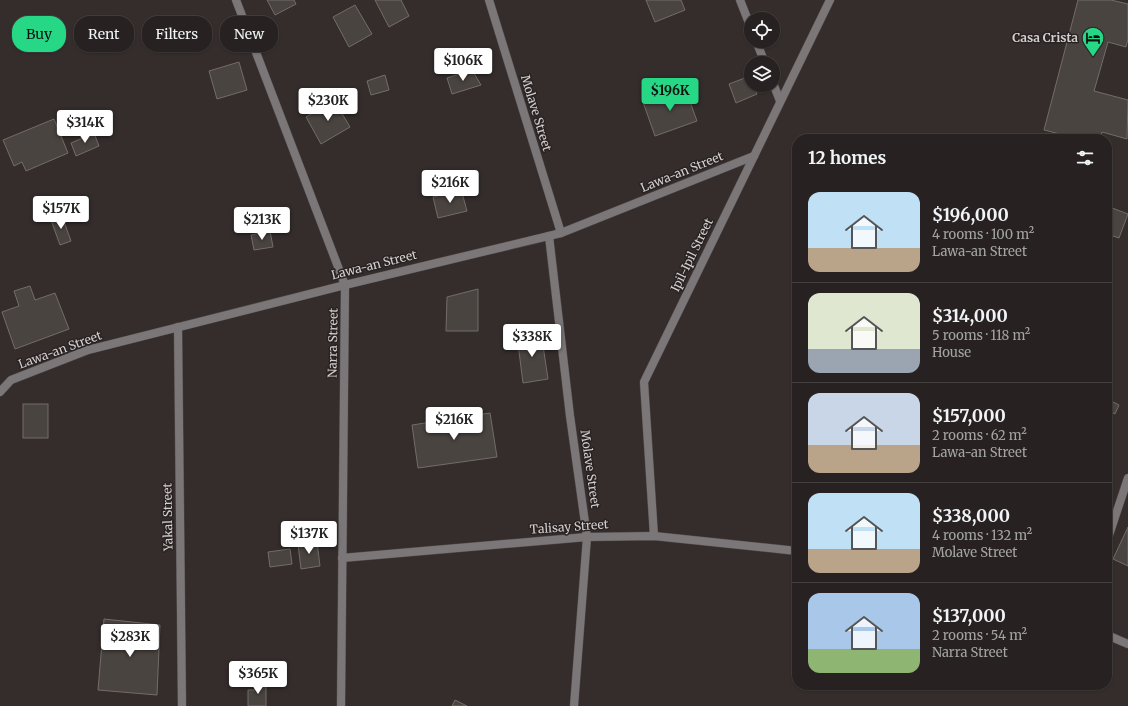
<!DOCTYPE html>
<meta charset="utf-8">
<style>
:root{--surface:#272221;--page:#332f2e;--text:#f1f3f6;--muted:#a4a4a5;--line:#433f3f;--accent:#26d886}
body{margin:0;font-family:Merriweather,serif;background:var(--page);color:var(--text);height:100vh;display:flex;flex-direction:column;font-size:15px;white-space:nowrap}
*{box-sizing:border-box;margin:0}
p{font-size:13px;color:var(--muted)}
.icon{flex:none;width:22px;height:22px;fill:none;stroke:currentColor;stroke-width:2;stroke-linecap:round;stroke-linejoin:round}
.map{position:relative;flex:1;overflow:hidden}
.side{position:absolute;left:792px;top:134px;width:320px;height:556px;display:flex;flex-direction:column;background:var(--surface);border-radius:16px;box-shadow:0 1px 3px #0004,0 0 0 1px var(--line)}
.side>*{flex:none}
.banner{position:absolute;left:12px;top:16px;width:380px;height:36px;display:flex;gap:8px}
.controls{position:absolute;left:744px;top:12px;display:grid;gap:8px}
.controls a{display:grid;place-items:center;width:36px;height:36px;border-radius:50%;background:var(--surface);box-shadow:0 1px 3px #0004,0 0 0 1px var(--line);font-size:20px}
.price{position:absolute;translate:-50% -34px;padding:0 9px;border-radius:4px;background:#fff;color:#222;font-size:13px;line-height:26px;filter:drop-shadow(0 1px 2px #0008)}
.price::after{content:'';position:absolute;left:50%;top:24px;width:12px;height:9px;margin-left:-6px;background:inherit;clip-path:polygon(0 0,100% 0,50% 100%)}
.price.current{background:var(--accent);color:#111}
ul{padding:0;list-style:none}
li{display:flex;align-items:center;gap:12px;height:100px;padding:0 16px}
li+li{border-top:1px solid var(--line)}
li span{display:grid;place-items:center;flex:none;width:112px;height:80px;border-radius:12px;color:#555}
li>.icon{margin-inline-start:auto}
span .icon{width:48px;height:48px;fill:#fffc;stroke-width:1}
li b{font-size:17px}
h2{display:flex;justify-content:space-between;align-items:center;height:48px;padding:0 16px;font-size:17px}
.chip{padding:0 14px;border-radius:16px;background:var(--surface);box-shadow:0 1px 3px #0004,0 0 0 1px var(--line);font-size:14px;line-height:36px}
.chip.current{background:var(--accent);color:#111}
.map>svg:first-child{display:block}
.building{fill:#4a4440;stroke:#736c68}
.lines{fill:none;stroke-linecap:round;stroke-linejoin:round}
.street-casing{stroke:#514a49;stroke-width:9}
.street{stroke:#7b7778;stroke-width:8}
.labels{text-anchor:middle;stroke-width:3;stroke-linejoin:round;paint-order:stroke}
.poi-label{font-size:12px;font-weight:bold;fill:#d4d0cf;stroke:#2a2323;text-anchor:end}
.street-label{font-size:12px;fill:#d4d0cf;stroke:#2a2323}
</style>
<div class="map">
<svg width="1128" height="706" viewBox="0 0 1128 706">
<rect width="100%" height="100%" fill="#342d2c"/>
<g class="building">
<path d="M267 0H294L296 4 275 15Z"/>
<path d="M375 0H401L409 16 389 27Z"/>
<path d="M646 0H681L685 10 655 22Z"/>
<path d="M1078 0H1111L1128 4V39L1126 47 1108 42 1094 91 1128 100 1127 139 1102 132 1100 139H1080L1044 130Z"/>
<path d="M355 5 372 34 349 47 333 17Z"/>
<path d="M239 62 247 90 217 99 209 71Z"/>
<path d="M472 70 481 85 452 94 447 78Z"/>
<path d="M385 75 389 90 371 95 367 81Z"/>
<path d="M750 76 751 85H753L757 94 736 103 729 84Z"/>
<path d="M685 88 697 121 655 136 643 102Z"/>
<path d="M334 100 350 127 321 144 306 117Z"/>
<path d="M54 119 68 153 26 171 22 162 14 166 3 140Z"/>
<path d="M94 133 99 146 76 156 71 143Z"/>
<path d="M461 189 467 211 438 218 433 197Z"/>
<path d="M1112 208 1128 214 1119 238 1107 234V221Z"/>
<path d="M62 216 71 241 60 245 51 220Z"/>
<path d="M270 231 273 247 254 250 251 235Z"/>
<path d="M30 286 35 300 55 293 69 329 15 349 2 312 19 306 14 291Z"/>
<path d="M478 289V331H446L447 297Z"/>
<path d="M541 332 548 379 523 383 517 336Z"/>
<path d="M1107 399 1119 405 1115 414 1107 410Z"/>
<rect x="23" y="404" width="25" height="34"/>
<path d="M490 413 497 457 418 468 412 425Z"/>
<path d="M1128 527V566L1113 559Z"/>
<path d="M317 542 320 566 301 569 298 544Z"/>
<path d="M290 549 292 564 270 567 268 552Z"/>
<path d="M104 619 160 625 157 695 98 690Z"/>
<path d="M255 681H266V706H248V690H255Z"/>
<path d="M455 700 467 706H452Z"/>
</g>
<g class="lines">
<g class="street-casing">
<g id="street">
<path d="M236 0 345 285 341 706"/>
<path d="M489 0 561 233"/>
<path d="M740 0 751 28"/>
<path d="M756 41 765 63"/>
<path d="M773 83 780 101"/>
<path d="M549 236 570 416 587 537 574 706"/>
<path d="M178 327 182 706"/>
<path d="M0 392 11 380 88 350 345 285 561 233 754 156"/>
<path d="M654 536 644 382 830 0"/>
<path d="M1107 541 1128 478"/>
<path d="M342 558 587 537 654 536 797 551"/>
<path d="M1107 635 1128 644"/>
</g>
</g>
<use href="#street" class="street"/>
</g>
<defs>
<g id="hotel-pin" transform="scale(1.15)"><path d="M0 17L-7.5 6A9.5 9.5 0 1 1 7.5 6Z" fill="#26d886" stroke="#2a2323"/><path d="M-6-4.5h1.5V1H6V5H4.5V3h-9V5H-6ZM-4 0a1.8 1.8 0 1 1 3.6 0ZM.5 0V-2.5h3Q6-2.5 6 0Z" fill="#111"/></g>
</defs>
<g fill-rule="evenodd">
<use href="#hotel-pin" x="1093" y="38"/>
</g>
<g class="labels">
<g class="poi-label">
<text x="1078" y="42">Casa Crista</text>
</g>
<g class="street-label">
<text transform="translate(536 113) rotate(73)" y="4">Molave Street</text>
<text transform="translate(682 172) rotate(-22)" y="4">Lawa-an Street</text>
<text transform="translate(692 255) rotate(-64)" y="4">Ipil-Ipil Street</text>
<text transform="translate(374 265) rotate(-14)" y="4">Lawa-an Street</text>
<text transform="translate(333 343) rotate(-89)" y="4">Narra Street</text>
<text transform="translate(60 350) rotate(-20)" y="4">Lawa-an Street</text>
<text transform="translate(590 469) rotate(82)" y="4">Molave Street</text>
<text transform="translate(168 517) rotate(-91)" y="4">Yakal Street</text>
<text transform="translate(569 527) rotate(-4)" y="4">Talisay Street</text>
</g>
</g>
</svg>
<div class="controls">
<a><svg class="icon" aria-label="locate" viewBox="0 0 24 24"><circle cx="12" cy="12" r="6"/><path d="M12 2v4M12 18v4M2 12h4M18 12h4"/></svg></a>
<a><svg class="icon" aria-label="layers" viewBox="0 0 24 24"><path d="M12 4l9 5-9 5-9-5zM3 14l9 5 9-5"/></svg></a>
</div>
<b class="price" style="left:463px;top:82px">$106K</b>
<b class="price current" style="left:670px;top:112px">$196K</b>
<b class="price" style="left:328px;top:122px">$230K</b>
<b class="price" style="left:85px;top:144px">$314K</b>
<b class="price" style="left:450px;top:204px">$216K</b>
<b class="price" style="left:61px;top:230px">$157K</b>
<b class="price" style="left:262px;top:241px">$213K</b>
<b class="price" style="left:532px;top:358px">$338K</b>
<b class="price" style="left:454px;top:441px">$216K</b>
<b class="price" style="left:309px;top:555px">$137K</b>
<b class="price" style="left:130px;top:658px">$283K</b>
<b class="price" style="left:258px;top:695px">$365K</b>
<div class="banner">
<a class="chip current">Buy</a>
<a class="chip">Rent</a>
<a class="chip">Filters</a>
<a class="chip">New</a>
</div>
<section class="side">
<h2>12 homes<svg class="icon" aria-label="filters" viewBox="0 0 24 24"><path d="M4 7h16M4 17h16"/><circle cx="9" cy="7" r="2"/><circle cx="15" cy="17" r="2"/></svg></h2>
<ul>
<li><span style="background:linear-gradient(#bfe0f5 70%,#b9a48a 0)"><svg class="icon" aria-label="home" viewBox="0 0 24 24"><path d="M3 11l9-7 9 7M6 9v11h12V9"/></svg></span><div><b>$196,000</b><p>4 rooms · 100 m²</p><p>Lawa-an Street</p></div></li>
<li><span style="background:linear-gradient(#dfe7d0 70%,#9aa5b1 0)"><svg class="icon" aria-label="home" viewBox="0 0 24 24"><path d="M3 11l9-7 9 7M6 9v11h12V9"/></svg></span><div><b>$314,000</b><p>5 rooms · 118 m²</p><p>House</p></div></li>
<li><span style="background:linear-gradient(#c9d6e8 65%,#b9a48a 0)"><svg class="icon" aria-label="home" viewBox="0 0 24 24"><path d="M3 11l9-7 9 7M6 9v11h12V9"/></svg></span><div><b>$157,000</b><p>2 rooms · 62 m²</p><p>Lawa-an Street</p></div></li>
<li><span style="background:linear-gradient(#bfe0f5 70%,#b9a48a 0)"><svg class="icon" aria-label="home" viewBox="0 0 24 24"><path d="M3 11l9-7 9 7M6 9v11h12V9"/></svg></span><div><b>$338,000</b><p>4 rooms · 132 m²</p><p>Molave Street</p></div></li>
<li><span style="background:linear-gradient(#a9c7e8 70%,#8fb573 0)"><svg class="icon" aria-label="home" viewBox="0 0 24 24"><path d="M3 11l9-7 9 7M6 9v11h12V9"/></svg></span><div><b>$137,000</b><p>2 rooms · 54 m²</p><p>Narra Street</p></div></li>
</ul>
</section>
</div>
